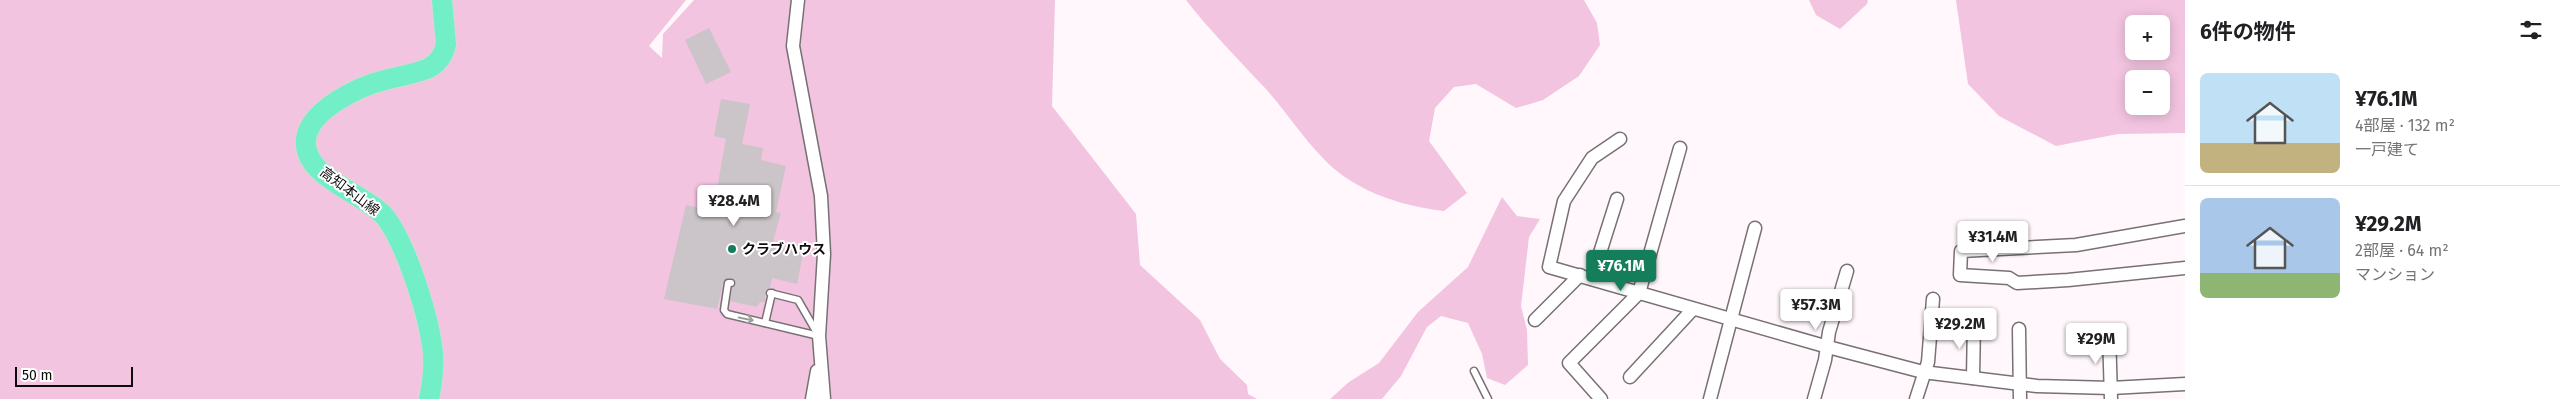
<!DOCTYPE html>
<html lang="ja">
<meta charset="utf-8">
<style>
:root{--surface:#fff;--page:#f6f6f6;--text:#202124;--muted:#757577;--line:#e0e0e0;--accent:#137e59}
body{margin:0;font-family:"Fira Sans","Noto Sans JP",sans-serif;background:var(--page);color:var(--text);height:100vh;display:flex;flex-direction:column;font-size:19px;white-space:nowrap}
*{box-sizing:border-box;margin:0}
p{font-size:16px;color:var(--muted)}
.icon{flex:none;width:28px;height:28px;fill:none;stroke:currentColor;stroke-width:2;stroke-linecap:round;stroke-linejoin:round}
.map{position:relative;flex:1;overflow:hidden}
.sheet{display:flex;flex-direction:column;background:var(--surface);width:375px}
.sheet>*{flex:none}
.tools{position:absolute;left:2125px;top:15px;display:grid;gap:10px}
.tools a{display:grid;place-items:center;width:45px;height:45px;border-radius:8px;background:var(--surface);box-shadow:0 2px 12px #0003;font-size:25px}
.scale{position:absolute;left:15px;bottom:12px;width:118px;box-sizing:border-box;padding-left:5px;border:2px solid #0d0b0c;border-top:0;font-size:14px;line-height:18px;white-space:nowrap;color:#0d0b0c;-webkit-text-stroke:4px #fff;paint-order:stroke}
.price{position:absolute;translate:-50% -42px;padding:0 11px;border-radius:5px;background:#fff;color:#222;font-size:16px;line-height:32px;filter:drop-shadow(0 1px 2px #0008)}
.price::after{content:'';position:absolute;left:50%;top:30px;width:15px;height:11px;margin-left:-8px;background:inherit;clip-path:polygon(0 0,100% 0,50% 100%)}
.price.selected{background:var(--accent);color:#fff}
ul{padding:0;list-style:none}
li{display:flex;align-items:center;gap:15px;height:125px;padding:0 15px}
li+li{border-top:1px solid var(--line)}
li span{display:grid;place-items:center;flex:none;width:140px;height:100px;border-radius:8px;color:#555}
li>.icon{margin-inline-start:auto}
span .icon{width:60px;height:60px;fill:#fffc;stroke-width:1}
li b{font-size:21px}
h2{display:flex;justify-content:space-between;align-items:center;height:60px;padding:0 15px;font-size:21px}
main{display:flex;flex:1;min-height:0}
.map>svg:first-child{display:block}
.green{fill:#f2c4e0;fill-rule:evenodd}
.building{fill:#cbc4c8}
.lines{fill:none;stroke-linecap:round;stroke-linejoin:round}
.service-casing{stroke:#777174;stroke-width:9}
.minor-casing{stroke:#777174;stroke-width:15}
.primary-casing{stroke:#d8d8d8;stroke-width:22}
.service{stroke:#fff;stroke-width:6}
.minor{stroke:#fff;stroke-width:12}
.primary{stroke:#72efc7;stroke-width:20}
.oneway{stroke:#9e9d9e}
.poi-dot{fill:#137e59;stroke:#fff;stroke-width:2}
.labels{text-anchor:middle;stroke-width:4;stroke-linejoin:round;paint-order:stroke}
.street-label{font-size:14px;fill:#0d0b0c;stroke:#fff}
.poi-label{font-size:14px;font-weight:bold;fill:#0d0b0c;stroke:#fff;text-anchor:start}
</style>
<main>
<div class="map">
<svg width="2185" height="399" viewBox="0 0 2185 399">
<rect width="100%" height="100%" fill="#fff7fc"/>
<g class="green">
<path d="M0 0H686L649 46 662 58 663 34 694 0H1055L1052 106 1136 214 1140 265 1200 320 1220 359 1247 385 1248 394 1257 399H0Z"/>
<path d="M1186 0H1584L1597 23 1600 45 1579 76 1543 100 1516 108 1476 84 1454 87 1435 108 1429 141 1467 193 1444 211C1400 206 1351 190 1321 156 1301 135 1285 110 1265 88 1238 59 1210 31 1186 0Z"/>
<path d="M1809 0H1868L1867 4 1840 29 1816 15Z"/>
<path d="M1956 0H2185V133L2118 134 2056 146 1999 116 1968 84ZM2134 24H2161V51H2134ZM2134 79H2161V106H2134Z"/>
<path d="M1502 197 1517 216 1540 219 1529 237 1521 306 1527 330 1528 365 1505 385 1487 378 1482 354 1468 323 1441 316 1427 327 1401 376 1382 399H1330L1349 382 1379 363 1418 312 1468 267Z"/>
</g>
<g class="building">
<path d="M709 28 731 72 706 84 685 40Z"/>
<path d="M721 99 750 104 742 144 763 148 761 160 786 166 776 212 781 213 772 245 803 253 797 284 772 278 770 288 765 291V302H760L757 307 730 301 732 288 736 283 731 278 724 280 717 309 664 299 686 205 710 210 716 194 726 139 714 136Z"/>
</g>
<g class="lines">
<g class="service-casing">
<g id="service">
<path d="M731 283H728L724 310 727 314 819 336"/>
<path d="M770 293 798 300 817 333"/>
<path d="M765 323 772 293"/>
<path d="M1474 371 1488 399"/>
</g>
</g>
<g class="minor-casing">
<g id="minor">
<path d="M798 0 793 46 821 196 824 254 819 336 824 399"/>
<path d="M1620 139 1592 158 1564 201 1549 267 1828 347 1923 372 2037 386 2111 388 2185 384"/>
<path d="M2185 226 2076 245 1961 251 1960 275 2009 278 2017 283 2068 280 2185 268"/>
<path d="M1592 278 1617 199"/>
<path d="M1535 320 1580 275"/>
<path d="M2019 329 2020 399"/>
<path d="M2109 331 2111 399"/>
<path d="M1630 377 1693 309"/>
<path d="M1973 378 1974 322"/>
<path d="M812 399 817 371"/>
<path d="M1601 399 1569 363 1639 293 1680 148"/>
<path d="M1710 399 1755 228"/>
<path d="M1814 399 1825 360 1829 332 1847 271"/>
<path d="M1916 399 1928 362 1933 299"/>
</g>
</g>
<g class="primary-casing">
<path id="primary" d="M429 399C432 385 434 369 433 354 430 319 407 246 386 218 366 193 302 178 306 139 310 109 360 86 385 80 399 76 416 74 429 68 438 63 444 54 446 44L442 0"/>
</g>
<use href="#service" class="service"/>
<use href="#minor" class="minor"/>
<use href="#primary" class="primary"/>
</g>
<defs><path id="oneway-shaft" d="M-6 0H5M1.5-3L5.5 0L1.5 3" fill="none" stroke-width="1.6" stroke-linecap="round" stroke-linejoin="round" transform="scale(1.25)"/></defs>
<use class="oneway" href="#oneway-shaft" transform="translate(746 319) rotate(12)"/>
<circle class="poi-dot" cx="732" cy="249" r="5"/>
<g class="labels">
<g class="street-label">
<text transform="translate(350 191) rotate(37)" y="5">高知本山線</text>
</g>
<g class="poi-label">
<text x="742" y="254">クラブハウス</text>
</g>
</g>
</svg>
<div class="tools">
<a>+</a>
<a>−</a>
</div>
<div class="scale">50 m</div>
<b class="price" style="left:734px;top:227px">¥28.4M</b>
<b class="price" style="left:1993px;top:263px">¥31.4M</b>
<b class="price selected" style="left:1621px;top:292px">¥76.1M</b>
<b class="price" style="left:1816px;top:331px">¥57.3M</b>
<b class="price" style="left:1960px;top:350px">¥29.2M</b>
<b class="price" style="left:2096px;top:365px">¥29M</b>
</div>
<section class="sheet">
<h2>6件の物件<svg class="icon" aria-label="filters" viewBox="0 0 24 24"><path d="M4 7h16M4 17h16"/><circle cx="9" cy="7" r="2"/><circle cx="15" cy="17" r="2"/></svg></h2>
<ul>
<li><span style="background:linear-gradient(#bfe0f5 70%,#c2b280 0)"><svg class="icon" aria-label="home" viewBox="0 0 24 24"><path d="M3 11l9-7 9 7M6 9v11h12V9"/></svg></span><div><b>¥76.1M</b><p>4部屋 · 132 m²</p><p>一戸建て</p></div></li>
<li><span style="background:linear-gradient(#a9c7e8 75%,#8fb573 0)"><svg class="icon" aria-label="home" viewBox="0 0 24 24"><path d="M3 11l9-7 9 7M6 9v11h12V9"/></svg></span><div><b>¥29.2M</b><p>2部屋 · 64 m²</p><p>マンション</p></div></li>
</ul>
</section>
</main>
